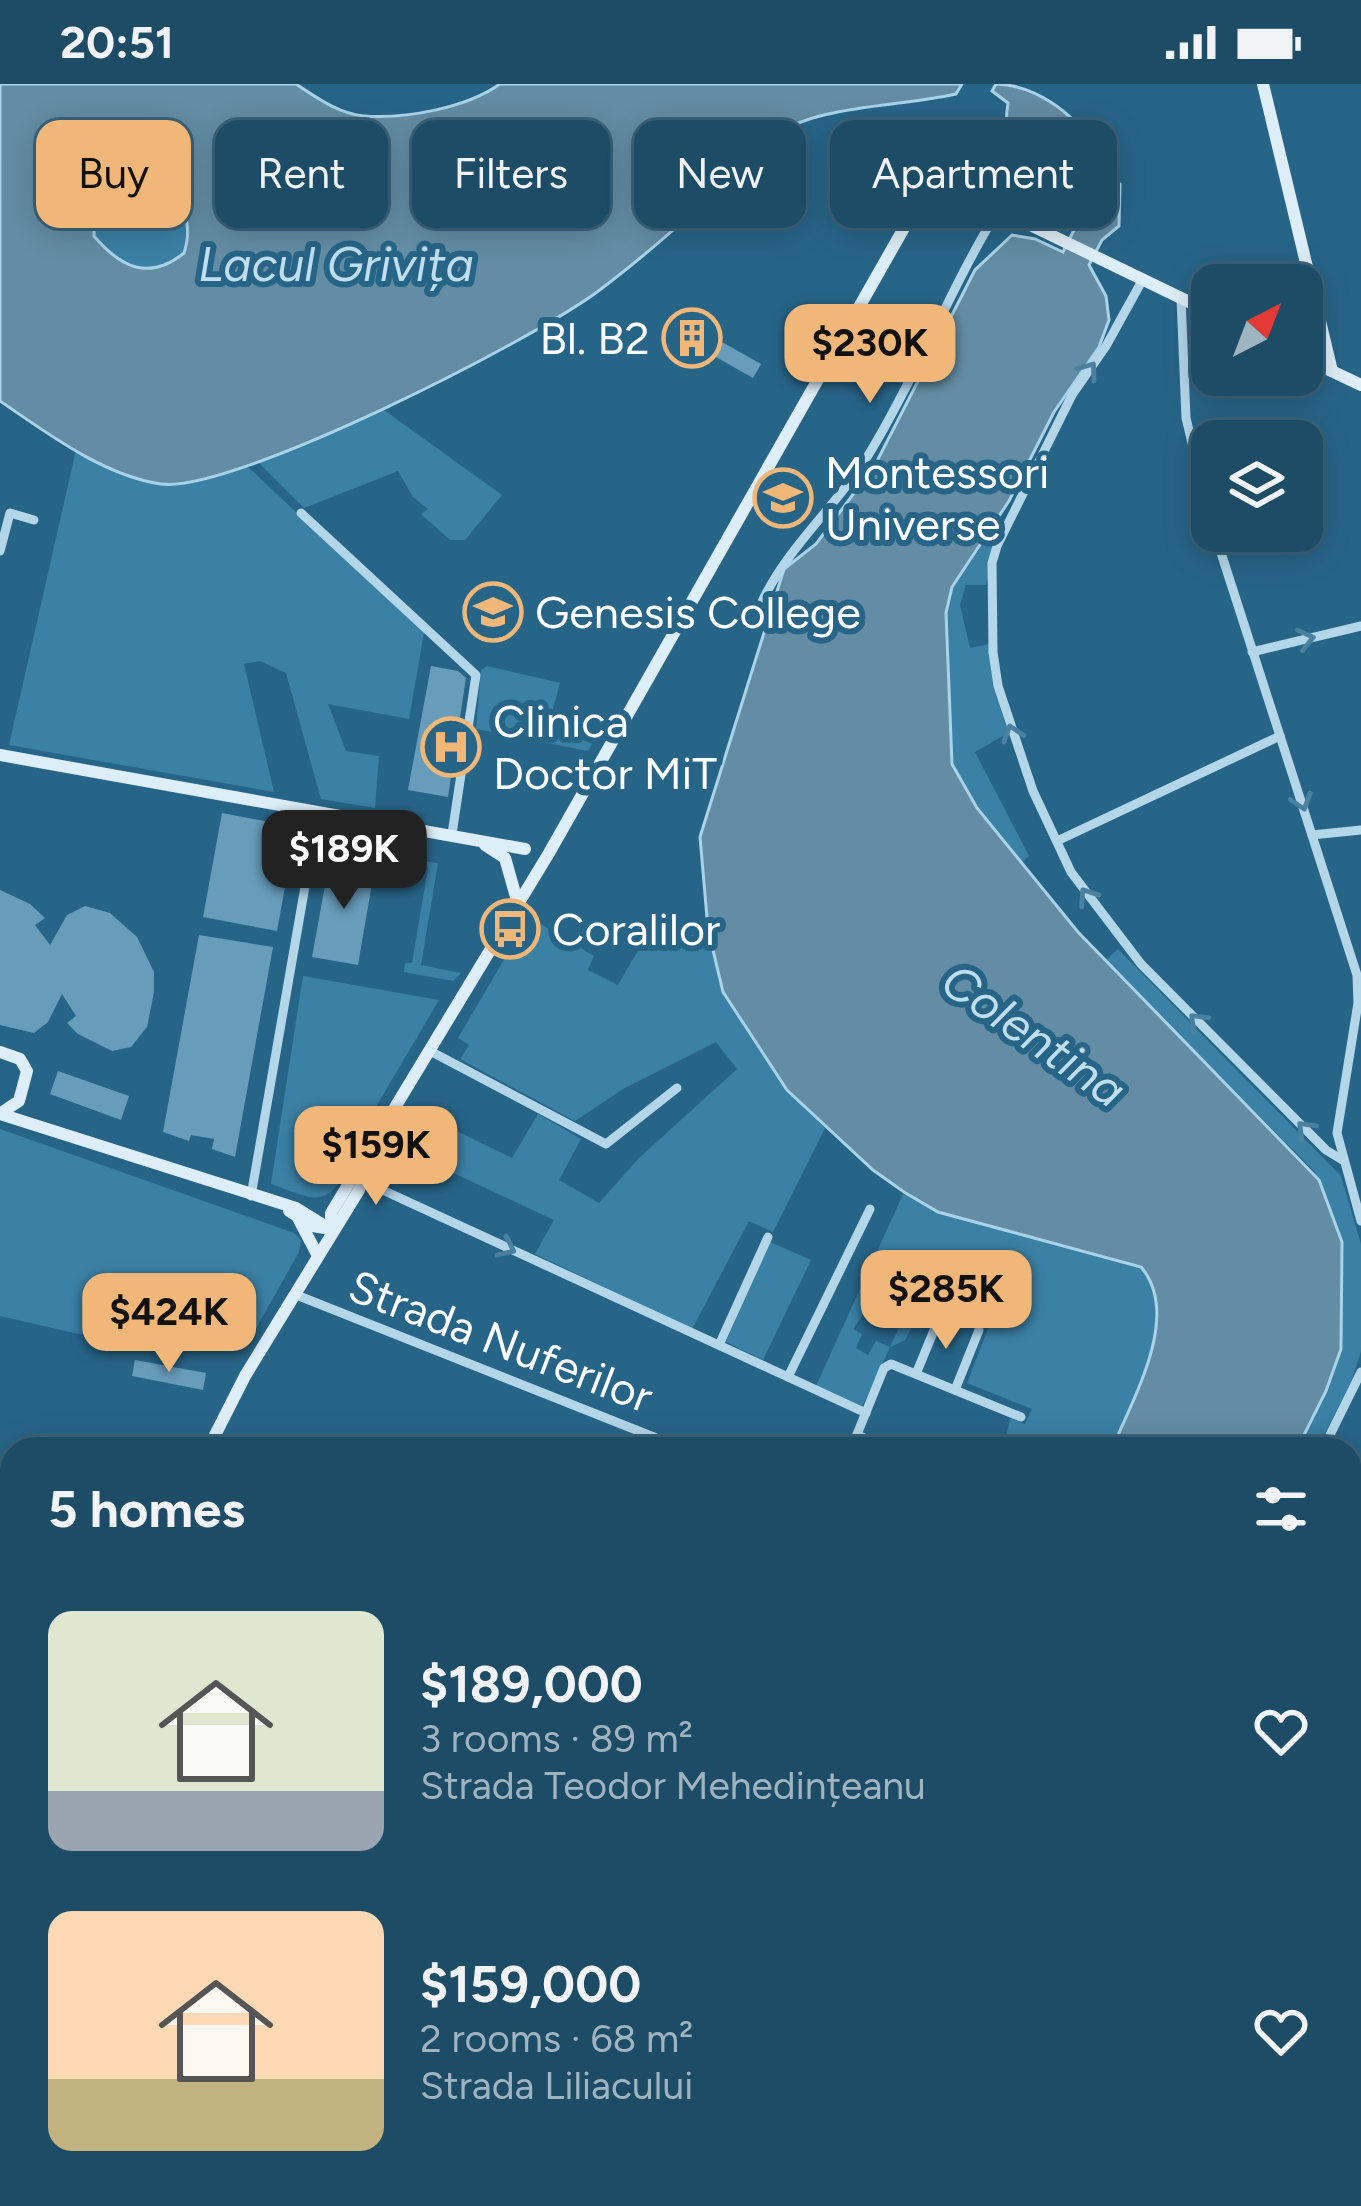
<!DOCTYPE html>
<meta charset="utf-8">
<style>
:root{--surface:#1d4c66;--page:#25536c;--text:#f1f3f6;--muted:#a0b4bf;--line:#3b637a;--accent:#f1b779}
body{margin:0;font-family:Figtree,sans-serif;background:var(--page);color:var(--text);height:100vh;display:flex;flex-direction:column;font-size:45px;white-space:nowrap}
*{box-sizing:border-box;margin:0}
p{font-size:39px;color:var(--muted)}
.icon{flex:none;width:66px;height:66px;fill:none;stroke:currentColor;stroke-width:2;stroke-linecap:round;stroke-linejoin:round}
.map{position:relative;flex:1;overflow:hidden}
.side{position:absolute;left:0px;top:1353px;width:1362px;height:771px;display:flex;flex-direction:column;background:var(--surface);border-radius:36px 36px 0 0;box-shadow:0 6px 30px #0003,0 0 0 3px var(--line)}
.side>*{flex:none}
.hud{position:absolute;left:36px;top:36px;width:1290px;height:108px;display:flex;gap:24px}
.needle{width:78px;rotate:42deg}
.fabs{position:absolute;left:1191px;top:180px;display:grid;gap:24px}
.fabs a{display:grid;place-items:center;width:132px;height:132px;border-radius:24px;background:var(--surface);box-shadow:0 6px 30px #0003,0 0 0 3px var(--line);font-size:60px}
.price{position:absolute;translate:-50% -102px;padding:0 27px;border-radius:24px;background:var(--accent);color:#111;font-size:39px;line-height:78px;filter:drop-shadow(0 3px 6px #0008)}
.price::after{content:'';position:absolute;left:50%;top:72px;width:36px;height:27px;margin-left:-18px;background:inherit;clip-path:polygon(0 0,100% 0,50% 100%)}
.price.active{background:#222;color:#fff}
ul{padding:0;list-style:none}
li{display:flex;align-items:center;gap:36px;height:300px;padding:0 48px}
li span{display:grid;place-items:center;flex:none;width:336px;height:240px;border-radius:24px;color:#555}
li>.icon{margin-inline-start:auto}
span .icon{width:144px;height:144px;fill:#fffc;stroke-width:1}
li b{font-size:51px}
h2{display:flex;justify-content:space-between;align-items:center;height:144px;padding:0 48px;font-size:51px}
.tag{padding:0 42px;border-radius:24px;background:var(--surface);box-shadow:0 6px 30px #0003,0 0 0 3px var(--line);font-size:42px;line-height:108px}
.tag.active{background:var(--accent);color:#111}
.status{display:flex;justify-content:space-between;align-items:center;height:84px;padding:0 60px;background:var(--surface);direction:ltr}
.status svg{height:33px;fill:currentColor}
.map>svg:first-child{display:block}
.green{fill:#3b80a5;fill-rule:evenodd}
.water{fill:#638da4;stroke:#a8d3e9;stroke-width:3;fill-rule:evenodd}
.building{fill:#679dbb}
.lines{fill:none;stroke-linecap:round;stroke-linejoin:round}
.street{stroke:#b3d6e9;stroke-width:9}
.secondary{stroke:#deeef8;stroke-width:12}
.oneway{stroke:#4a81a0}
.labels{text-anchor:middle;stroke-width:12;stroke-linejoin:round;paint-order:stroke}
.poi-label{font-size:45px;fill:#fff;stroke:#276588;text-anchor:start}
.street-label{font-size:45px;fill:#fff;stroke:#276588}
.water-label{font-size:48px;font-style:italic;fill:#bfdff0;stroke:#276588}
</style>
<div class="status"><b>20:51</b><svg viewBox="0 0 49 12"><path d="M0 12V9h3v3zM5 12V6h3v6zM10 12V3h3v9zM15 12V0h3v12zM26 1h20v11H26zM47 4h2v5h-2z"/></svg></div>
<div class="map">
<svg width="1361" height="2122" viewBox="0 0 1361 2122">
<rect width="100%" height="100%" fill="#276588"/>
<g class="green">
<path d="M127 86C165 101 199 122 184 169 149 197 122 184 94 153V113Z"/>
<path d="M384 326 502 411 465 456H450L421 430 428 425 413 413 398 387 304 424 257 377Z"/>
<path d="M76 366 140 396 246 381 424 549 409 635 328 620 346 667 379 672 375 724 321 715 286 589 260 577 244 580 274 708 9 661Z"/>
<path d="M993 445 998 450 986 501H966L960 521 970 564 989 560 993 602 1008 649 975 668 1029 772 1021 779 977 724 951 680 946 529 953 503Z"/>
<path d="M487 582 560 599 550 636 599 648 588 667 476 645 481 586Z"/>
<path d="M424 777 438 779 421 881 461 889 453 897 404 888 405 879H412L428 784Z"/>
<path d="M529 833 594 872 588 886 618 901 650 846 682 855 708 845C721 923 770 989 825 1044L773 1148 749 1137 692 1245 535 1170 554 1136 406 1067 426 1032 512 1074 538 1030 581 1055 559 1096 599 1119 638 1075 737 985 716 958 623 1005 575 1037 460 975 469 961 458 954Z"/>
<path d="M1118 865 1341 1092 1361 1160V1267L1352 1295 1317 1365H1297L1326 1307 1341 1265 1315 1088 1105 877Z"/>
<path d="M303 892 439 916 351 1065 354 1078C324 1124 321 1118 271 1100Z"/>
<path d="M0 1045 294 1149 301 1156 299 1168 250 1255 147 1220 136 1263 0 1232Z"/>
<path d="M904 1108 938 1128 1141 1183C1182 1231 1133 1314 1112 1365L1087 1351 1079 1365 1004 1363 1010 1334 1025 1340 1032 1325 967 1299 1005 1201 985 1193 950 1167 936 1200 947 1205 930 1245 915 1238 905 1256 890 1263 862 1323 816 1302ZM893 1199 915 1209 890 1263 876 1257 868 1271 856 1264 862 1250 853 1245 874 1214 884 1218Z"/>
<path d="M770 1158 811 1176 763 1276 726 1258Z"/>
<path d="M12 1887V2112H209L208 2122H0V1919Z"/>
<path d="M554 2112H868L834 2122H560Z"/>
</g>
<g class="water">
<path d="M0 0H296C316 13 339 30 364 32 406 35 466 24 500 0H962L956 10C895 24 815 19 763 58 746 70 734 90 719 105 681 140 642 174 601 205 538 254 232 410 161 400 104 392 47 349 0 317ZM126 86C165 99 199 122 184 169 149 197 121 184 94 152V113Z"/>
<path d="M996 0C1033 1 1073 27 1091 60 1098 74 1098 93 1100 108L1110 97 1120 100 1119 142 1102 156 1089 181 1106 212 1109 236 1099 263 1054 328 1009 417 952 503 946 529 952 680 977 724 1078 848 1319 1096 1342 1158 1341 1265 1326 1307 1297 1365H1112C1133 1314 1182 1231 1141 1183L938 1128 904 1108 873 1086 787 1006 723 908 708 845 700 753 784 485 816 460 875 381 975 186 1012 151 1035 155 1063 168 1074 146C1035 110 998 77 1008 19L992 7Z"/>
<path d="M209 2112H506L513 2122H208Z"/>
</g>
<g class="building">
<path d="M722 258 761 280 753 294 714 272Z"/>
<path d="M431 582 458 587 466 594 448 713 408 706Z"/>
<path d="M222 729 296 743 277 847 203 833Z"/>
<path d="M330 774 375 782 358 881 312 873Z"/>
<path d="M0 806 30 820 45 834 35 841 50 861 67 831 85 822 110 829 137 853 154 888V908L147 943 131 963 112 967 78 950 67 939 76 932 62 910 48 938 34 949 0 941Z"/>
<path d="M199 851 273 863 235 1073 212 1065 214 1055 191 1051 189 1057 163 1048Z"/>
<path d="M58 987 129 1012 121 1036 50 1010Z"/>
<path d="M135 1276 206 1289 203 1306 132 1292Z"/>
</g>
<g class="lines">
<g class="street">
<path d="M1143 195 1106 262 1072 311 997 462 992 479 993 568 998 602 1033 707 1071 788 1141 880 1326 1066 1344 1077"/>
<path d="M1181 214 1186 334 1212 442"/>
<path d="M301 429 476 591 452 750"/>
<path d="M1214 447 1357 891 1358 919 1337 1049 1361 1137"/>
<path d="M0 467 10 429 34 436"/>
<path d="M760 522C786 463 839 421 872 365 918 289 950 205 997 128"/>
<path d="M1252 568 1361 542"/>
<path d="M1312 751 1361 746"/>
<path d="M1057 757 1280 652"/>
<path d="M430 967 606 1060 677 1004"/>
<path d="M363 1097 866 1329"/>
<path d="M251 1112 318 728"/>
<path d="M294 1210 684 1365"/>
<path d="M719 1261 768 1153"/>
<path d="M916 1290 944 1222"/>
<path d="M788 1293 870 1125"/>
<path d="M955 1306 979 1246"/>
<path d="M857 1351 891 1365"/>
<path d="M211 1358 229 1365"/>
<path d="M851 1365 884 1284 891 1280 1021 1333"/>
<path d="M1323 1365 1361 1288"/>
<path d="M0 1511 12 1513"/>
<path d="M1350 1535 1361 1542"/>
<path d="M1218 2112 1224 2122"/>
</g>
<g class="secondary">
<path d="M1263 0 1332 287"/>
<path d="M915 131 942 119 986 125"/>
<path d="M1302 273 1361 301"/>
<path d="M0 671 525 765"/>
<path d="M485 761 505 774 518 820"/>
<path d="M0 968 20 975 27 987 19 1017 1 1029"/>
<path d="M0 1030 296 1124 330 1145"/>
<path d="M289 1127 313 1142 330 1145"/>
<path d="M298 1134 317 1170"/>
<path d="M331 1145V1129L549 769 925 107 941 101 958 106 1212 229"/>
<path d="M208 1365 245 1292 359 1106 367 1080"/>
<path d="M0 1878 12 1848"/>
</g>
</g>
<defs><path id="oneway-chevron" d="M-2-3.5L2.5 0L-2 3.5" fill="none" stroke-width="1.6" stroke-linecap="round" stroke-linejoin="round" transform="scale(3)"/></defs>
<g class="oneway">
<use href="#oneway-chevron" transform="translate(1089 286) rotate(-54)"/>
<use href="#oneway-chevron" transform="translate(1306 555) rotate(-13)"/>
<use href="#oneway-chevron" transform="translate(1012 649) rotate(-108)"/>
<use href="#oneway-chevron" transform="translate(1302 718) rotate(72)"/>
<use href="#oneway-chevron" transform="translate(1087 812) rotate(-124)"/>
<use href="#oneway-chevron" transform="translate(1197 937) rotate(-135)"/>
<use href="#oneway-chevron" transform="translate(1305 1045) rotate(-135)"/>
<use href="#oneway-chevron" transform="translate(507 1164) rotate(25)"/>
</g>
<defs>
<g id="building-ring" transform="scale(3)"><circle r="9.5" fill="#276588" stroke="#f1b779" stroke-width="1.5"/><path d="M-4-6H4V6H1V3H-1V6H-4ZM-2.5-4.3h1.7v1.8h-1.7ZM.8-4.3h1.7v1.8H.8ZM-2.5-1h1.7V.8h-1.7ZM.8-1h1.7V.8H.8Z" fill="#f1b779"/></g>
<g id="school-ring" transform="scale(3)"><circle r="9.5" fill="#276588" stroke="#f1b779" stroke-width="1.5"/><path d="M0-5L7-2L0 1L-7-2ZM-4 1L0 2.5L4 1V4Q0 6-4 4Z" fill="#f1b779"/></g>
<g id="hospital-ring" transform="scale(3)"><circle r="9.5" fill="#276588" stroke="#f1b779" stroke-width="1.5"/><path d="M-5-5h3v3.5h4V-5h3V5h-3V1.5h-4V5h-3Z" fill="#f1b779"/></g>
<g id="bus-ring" transform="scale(3)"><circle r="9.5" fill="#276588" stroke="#f1b779" stroke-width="1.5"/><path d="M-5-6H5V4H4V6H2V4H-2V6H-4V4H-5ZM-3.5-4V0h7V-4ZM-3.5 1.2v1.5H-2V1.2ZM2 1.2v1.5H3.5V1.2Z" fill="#f1b779"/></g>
</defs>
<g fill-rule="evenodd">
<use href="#building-ring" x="692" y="254"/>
<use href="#school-ring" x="783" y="414"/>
<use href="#school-ring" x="493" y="528"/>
<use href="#hospital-ring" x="451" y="663"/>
<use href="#bus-ring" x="510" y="845"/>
</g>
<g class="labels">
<g class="poi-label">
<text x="650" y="270" text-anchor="end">Bl. B2</text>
<text x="825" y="404">Montessori<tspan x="825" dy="52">Universe</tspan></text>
<text x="535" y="544">Genesis College</text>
<text x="493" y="653">Clinica<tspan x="493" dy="52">Doctor MiT</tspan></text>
<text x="552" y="861">Coralilor</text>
</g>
<g class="street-label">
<text transform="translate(501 1257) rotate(21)" y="16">Strada Nuferilor</text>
</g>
<g class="water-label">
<text x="336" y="197">Lacul Grivița</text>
<text transform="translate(1034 951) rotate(35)" y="17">Colentina</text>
</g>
</g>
</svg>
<div class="fabs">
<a><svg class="needle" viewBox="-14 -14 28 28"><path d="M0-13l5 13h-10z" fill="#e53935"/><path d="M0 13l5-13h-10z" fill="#a0b4bf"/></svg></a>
<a><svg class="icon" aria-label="layers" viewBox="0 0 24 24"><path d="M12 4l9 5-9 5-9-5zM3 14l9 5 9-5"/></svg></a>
</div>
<b class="price" style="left:870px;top:322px">$230K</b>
<b class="price active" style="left:344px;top:828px">$189K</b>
<b class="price" style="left:376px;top:1124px">$159K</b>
<b class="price" style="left:946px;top:1268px">$285K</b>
<b class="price" style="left:169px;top:1291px">$424K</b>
<div class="hud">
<a class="tag active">Buy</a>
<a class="tag">Rent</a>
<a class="tag">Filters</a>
<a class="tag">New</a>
<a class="tag">Apartment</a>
</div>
<section class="side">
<h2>5 homes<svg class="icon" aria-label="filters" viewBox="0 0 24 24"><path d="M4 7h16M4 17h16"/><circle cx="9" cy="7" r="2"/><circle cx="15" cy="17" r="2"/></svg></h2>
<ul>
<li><span style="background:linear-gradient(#dfe7d0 75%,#9aa5b1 0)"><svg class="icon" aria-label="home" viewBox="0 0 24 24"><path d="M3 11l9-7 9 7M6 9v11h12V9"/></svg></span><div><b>$189,000</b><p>3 rooms · 89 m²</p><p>Strada Teodor Mehedințeanu</p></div><svg class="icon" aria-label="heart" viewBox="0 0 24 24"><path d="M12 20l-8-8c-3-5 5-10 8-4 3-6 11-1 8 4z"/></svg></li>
<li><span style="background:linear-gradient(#ffd9b3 70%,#c2b280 0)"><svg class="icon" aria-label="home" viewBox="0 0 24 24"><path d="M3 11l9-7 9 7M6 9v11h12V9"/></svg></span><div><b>$159,000</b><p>2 rooms · 68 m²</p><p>Strada Liliacului</p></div><svg class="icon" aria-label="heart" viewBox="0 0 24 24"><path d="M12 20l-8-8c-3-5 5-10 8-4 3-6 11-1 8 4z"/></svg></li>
</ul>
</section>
</div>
